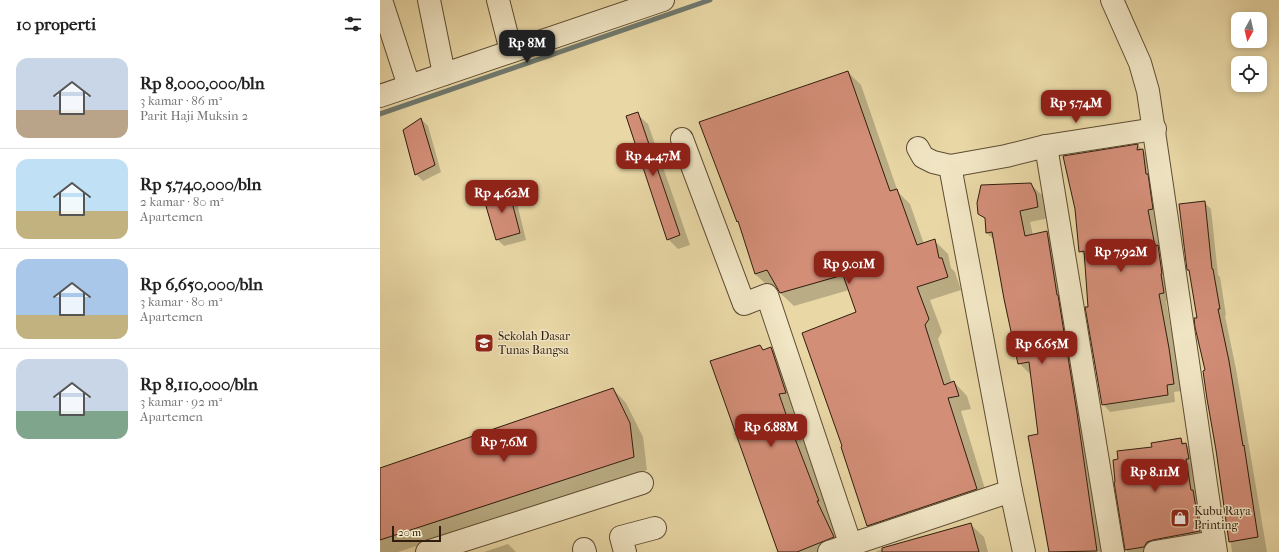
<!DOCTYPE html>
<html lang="id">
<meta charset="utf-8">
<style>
:root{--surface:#fff;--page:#f6f6f6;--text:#222;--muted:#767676;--line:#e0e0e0;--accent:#8f2418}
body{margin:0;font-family:"IM FELL French Canon",serif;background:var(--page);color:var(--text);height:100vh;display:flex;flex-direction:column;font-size:15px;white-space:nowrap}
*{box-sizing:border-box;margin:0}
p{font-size:13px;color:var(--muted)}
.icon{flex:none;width:22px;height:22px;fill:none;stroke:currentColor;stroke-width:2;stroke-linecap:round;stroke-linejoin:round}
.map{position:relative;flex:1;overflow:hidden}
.side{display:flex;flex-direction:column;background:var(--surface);width:380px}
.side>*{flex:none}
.needle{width:26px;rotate:188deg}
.controls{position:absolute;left:851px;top:12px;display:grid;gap:8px}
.controls a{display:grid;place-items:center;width:36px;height:36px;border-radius:8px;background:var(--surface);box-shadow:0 2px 6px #0003;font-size:20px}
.scale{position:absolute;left:12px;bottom:10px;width:49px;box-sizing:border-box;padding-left:4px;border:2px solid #301d0d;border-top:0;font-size:11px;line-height:14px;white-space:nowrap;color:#301d0d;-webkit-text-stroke:3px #f1e6c5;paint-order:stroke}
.price{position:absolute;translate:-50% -34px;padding:0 9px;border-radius:8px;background:var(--accent);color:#fff;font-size:13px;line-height:26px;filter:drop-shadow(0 1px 2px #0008)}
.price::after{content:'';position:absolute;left:50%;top:24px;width:12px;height:9px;margin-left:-6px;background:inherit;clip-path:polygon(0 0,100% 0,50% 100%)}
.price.on{background:#222;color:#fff}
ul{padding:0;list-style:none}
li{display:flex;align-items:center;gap:12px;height:100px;padding:0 16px}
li+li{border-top:1px solid var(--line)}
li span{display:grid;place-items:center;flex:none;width:112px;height:80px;border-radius:12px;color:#555}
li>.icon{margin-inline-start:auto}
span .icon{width:48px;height:48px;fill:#fffc;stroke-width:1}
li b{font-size:17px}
h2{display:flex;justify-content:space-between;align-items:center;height:48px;padding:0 16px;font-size:17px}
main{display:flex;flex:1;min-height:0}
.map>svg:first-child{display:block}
.shadow{fill:#0003}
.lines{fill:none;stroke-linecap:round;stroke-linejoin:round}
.stream{stroke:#707a6f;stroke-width:5}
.building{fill:#d38e78;stroke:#301d0d}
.minor-casing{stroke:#5e4c33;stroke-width:24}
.minor{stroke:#f1e6c5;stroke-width:22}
.labels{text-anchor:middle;stroke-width:3;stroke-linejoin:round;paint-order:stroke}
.poi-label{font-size:12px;fill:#301d0d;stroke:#f1e6c5;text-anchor:start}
</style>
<main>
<section class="side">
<h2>10 properti<svg class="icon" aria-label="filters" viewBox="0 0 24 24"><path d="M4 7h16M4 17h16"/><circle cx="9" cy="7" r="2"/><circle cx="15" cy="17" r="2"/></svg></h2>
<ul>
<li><span style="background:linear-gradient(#c9d6e8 65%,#b9a48a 0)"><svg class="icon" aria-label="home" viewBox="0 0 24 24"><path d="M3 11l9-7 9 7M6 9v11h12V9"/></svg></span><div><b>Rp 8,000,000/bln</b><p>3 kamar · 86 m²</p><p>Parit Haji Muksin 2</p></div></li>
<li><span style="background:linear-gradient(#bfe0f5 65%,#c2b280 0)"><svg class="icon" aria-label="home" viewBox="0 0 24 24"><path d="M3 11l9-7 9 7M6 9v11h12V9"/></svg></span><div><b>Rp 5,740,000/bln</b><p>2 kamar · 80 m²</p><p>Apartemen</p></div></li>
<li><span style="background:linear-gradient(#a9c7e8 70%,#c2b280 0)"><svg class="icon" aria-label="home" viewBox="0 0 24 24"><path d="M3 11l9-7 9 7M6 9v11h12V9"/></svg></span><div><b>Rp 6,650,000/bln</b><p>3 kamar · 80 m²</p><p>Apartemen</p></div></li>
<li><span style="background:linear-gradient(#c9d6e8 65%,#7fa58c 0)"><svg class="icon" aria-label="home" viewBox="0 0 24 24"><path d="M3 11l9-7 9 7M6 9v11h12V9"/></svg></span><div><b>Rp 8,110,000/bln</b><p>3 kamar · 92 m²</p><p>Apartemen</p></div></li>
</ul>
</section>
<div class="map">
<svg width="899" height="552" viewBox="0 0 899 552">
<rect width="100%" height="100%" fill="#e9d8a6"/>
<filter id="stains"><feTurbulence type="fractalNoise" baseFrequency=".005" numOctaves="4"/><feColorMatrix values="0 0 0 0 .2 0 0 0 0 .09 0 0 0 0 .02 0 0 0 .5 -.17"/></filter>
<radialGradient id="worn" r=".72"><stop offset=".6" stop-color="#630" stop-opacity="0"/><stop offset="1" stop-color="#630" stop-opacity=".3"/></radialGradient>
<g class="shadow">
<path d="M468 72 481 85 518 192 530 204 544 244 555 241 568 254 571 268 575 272 581 290 550 300 562 332 558 339 572 383 574 382 587 396 591 409 581 411 609 502 501 539 488 525 477 313 469 290 414 306 400 293 396 285 389 287 375 274 360 223 358 221Z"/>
<path d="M257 114 268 124 310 245 298 249 288 239Z"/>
<path d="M41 119 48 126 61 172 43 181 36 174Z"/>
<path d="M758 145 770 158 780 217H775L791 300 786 301 796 356 801 391 794 392 795 402 730 412 723 404 710 307 705 256 700 251 696 208 684 157Z"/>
<path d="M650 184 662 195 667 207 669 218 650 222 653 235 667 233 678 244 726 552H670L649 437 659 435 651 375 639 363 615 241 607 233 606 220 599 213Z"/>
<path d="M128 188 135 195 146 240 124 246 117 239Z"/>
<path d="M824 202 831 209 838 275 840 277 846 315 845 316 856 369 887 552H852L819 319 810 272 808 270Z"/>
<path d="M380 346 384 350 391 348 404 361 419 406 412 407 422 438 451 514 462 552H399Z"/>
<path d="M233 389 246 403 263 437 267 470 18 552H0V469Z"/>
<path d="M800 439 814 452 827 538 773 552H748L746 550 735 483 773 448Z"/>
<path d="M590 524 604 537 608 552H497L496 551Z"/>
<path d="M128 544 136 552H104Z"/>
</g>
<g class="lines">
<path class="stream" d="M0 114 330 0"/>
</g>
<g class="building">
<path d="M468 71 510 191 517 189 537 245 555 239 559 258H562L568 277 537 287 549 319 545 325 564 385 574 381 579 396 568 398 597 489 487 526 461 447 462 446 422 333 476 312 463 275 400 293 387 270 375 274 358 221 357 222 319 122Z"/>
<path d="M258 112 300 235 287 240 246 116Z"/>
<path d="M41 118 55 165 35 175 23 130Z"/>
<path d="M758 144 757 150 763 149 766 174H768L773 209 768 210 775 246 778 245 782 274H781L784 293 779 294 789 348 794 384 787 385 788 395 722 405 705 307H708L704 251 699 252 695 209 683 156Z"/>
<path d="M651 183 656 194 658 207 640 211 645 236 667 231 677 295H678L697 413 717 551 669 552 648 436 658 434 649 362 638 364 624 299 612 232 606 233 605 218 598 214 597 203 601 185Z"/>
<path d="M128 187 140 233 116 240 103 196Z"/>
<path d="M825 201 832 269H833L840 309H838L849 361 863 446 864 445 878 537 849 542 836 450 827 399 823 371 825 370 815 327 814 318H817L809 270H807L799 204Z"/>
<path d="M380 345 383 350 391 347 406 393 399 394 409 423 439 501H437L454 537 417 552H398L330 361Z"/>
<path d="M233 388 250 423 254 457 0 540V468Z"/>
<path d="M801 438 802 444 806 443 809 459H806L811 490H813L820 531 773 540 767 542 764 547 745 550 734 482H735L733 460 738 459 737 451 772 447 771 443Z"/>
<path d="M591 523 599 552H502V548Z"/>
</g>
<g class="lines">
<g class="minor-casing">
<g id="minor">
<path d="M1 0 29 86"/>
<path d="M49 0 64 74"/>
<path d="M118 0 131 51"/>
<path d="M732 0 760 63 768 91 836 552"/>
<path d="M0 96 283 0"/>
<path d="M302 139 364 304 387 295 473 552"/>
<path d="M666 146 733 552"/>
<path d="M538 148 543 157 553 162 570 166 631 491 644 552"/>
<path d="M570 166 626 156 666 146 775 129"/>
<path d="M204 549 205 552"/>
<path d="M47 552 262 483"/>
<path d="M245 552 241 537 275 528"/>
<path d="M449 552 631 491"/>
<path d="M775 552 834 542"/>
</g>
</g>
<use href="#minor" class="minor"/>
</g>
<defs>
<g id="school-square" transform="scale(1)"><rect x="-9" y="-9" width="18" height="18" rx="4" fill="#8f2418" stroke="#f1e6c5"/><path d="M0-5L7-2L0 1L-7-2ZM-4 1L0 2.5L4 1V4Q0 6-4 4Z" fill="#fff"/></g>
<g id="shop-square" transform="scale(1)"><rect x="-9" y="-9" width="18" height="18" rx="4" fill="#8f2418" stroke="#f1e6c5"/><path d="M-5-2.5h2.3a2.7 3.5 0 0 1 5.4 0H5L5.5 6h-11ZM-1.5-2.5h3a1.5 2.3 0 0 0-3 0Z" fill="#fff"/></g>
</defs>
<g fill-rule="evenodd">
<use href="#school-square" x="104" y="343"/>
<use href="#shop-square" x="800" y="518"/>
</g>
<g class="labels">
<g class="poi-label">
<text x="118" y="340">Sekolah Dasar<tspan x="118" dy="14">Tunas Bangsa</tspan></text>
<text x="814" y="515">Kubu Raya<tspan x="814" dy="14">Printing</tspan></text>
</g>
</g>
<rect width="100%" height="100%" filter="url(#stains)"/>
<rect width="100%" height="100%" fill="url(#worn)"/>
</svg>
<div class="controls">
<a><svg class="needle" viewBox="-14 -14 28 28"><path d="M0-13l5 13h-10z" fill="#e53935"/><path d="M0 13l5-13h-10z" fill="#767676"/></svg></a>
<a><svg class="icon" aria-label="locate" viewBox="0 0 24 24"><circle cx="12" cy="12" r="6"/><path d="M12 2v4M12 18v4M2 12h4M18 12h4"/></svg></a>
</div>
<div class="scale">20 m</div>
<b class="price on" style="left:147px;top:64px">Rp 8M</b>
<b class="price" style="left:696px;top:124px">Rp 5.74M</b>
<b class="price" style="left:273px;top:177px">Rp 4.47M</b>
<b class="price" style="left:122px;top:214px">Rp 4.62M</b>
<b class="price" style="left:741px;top:273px">Rp 7.92M</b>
<b class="price" style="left:469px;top:285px">Rp 9.01M</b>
<b class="price" style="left:662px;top:365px">Rp 6.65M</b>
<b class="price" style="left:391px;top:448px">Rp 6.88M</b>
<b class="price" style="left:124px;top:463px">Rp 7.6M</b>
<b class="price" style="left:775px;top:493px">Rp 8.11M</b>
</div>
</main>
